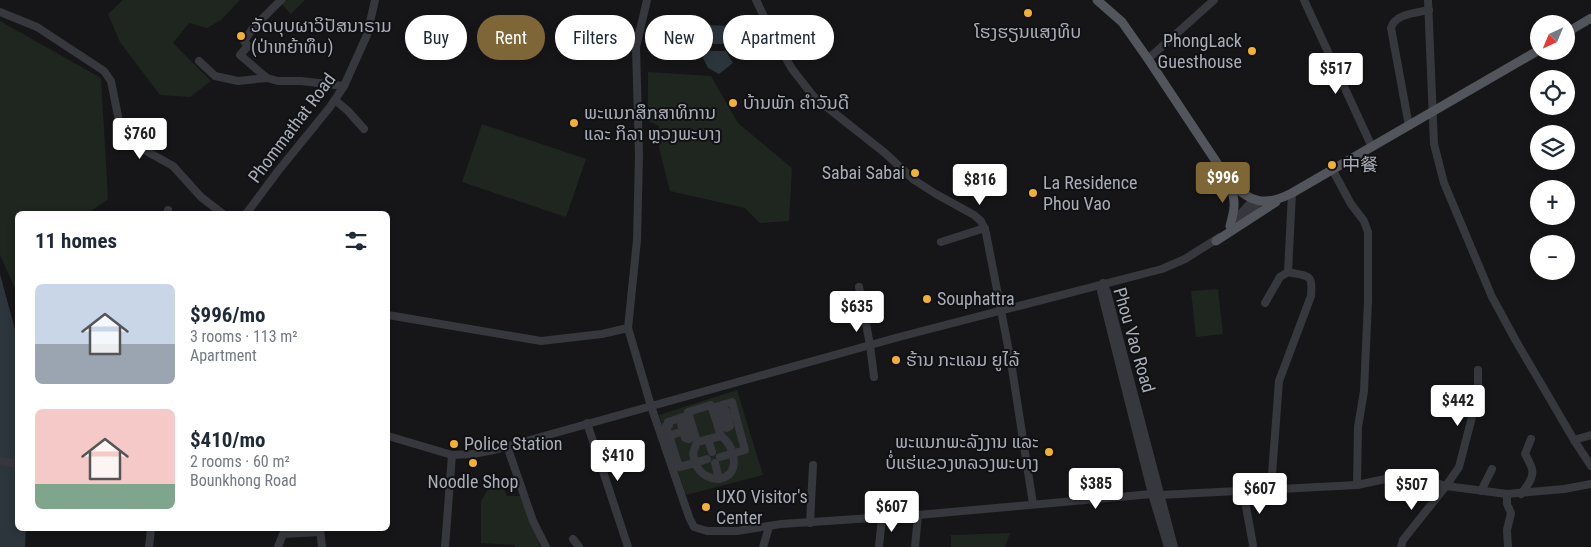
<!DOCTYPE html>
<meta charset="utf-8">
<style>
:root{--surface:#fff;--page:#f6f6f7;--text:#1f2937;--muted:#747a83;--accent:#7e6636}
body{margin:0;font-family:"Roboto Condensed","Noto Sans SC","Noto Sans Lao",sans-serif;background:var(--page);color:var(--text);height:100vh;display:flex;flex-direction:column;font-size:19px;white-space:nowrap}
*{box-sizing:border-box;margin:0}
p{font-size:16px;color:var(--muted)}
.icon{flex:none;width:28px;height:28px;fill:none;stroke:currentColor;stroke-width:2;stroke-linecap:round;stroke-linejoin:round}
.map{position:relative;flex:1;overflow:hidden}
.sheet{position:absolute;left:15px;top:211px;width:375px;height:320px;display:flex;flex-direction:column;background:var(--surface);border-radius:8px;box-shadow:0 2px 8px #0003}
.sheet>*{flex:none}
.top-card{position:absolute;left:405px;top:15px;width:475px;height:45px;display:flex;gap:10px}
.needle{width:32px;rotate:224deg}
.tools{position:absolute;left:1530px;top:15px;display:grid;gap:10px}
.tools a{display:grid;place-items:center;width:45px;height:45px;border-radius:50%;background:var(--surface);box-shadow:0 2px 8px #0003;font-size:25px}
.price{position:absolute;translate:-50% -42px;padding:0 11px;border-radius:5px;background:#fff;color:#222;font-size:16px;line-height:32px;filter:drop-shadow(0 1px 2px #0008)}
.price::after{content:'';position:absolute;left:50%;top:30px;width:15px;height:11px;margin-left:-8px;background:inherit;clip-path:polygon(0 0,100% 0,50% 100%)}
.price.on{background:var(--accent);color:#fff}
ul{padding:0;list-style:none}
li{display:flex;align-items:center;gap:15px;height:125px;padding:0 20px}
li span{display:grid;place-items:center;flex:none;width:140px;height:100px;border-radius:8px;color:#555}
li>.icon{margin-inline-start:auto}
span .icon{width:60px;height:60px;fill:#fffc;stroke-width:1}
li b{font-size:21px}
h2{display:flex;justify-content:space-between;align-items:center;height:60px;padding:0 20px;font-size:21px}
.tag{padding:0 18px;border-radius:22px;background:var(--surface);box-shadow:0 2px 8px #0003;font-size:18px;line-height:45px}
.tag.on{background:var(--accent);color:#fff}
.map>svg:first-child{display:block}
.green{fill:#1e261f}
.water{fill:#2c353c}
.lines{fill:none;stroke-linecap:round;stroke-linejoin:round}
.minor{stroke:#37383d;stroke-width:8}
.major{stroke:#53555c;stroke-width:9}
.poi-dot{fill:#f2b134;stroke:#111113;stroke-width:2}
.labels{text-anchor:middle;stroke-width:4;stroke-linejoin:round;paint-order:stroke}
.poi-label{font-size:18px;fill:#a8adb8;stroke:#111113;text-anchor:start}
.street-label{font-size:18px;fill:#a8adb8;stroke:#111113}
</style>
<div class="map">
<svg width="1591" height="547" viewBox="0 0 1591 547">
<rect width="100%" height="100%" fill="#161618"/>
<g class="green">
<path d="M123 0H240L221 20 207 28 189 23 173 43 211 81 190 97 160 95 120 42 108 14Z"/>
<path d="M278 0H305L291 14Z"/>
<path d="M0 21 101 78 108 199 87 214H18L17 293 0 255Z"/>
<path d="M648 72 711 76 738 123 792 168 789 221 760 223 745 208 670 191 659 148V126L648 121Z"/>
<path d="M482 124 586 159 566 217 462 182Z"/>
<path d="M1218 289 1223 334 1196 337 1191 291Z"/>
<path d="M737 390 763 475 686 495 659 415Z"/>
<path d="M491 484H501L507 496H523L540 547H515V545L481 543V501Z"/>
<path d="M1010 533 1005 547H951V535Z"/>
</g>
<g class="water">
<path d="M704 25 732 26 733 44H705Z"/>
<path d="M709 51H726L733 63 719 74 708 68 703 58Z"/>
<path d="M0 274 17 337 18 529H26L25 547H0Z"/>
</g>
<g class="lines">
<g class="minor">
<path d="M281 0 253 28 244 41 248 46 240 55 267 78 278 81H301L344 86"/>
<path d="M647 0 636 47 639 156 637 240 628 328 651 406 689 517 694 527 707 531H737L781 524 918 515 1152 494 1160 495 1357 485 1409 474 1446 486 1507 494 1564 489 1591 484"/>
<path d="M756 0 775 39 792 69 814 97 885 153 914 180 936 194 974 215 981 221 986 233 1011 362 1033 504"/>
<path d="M1304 0 1372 147"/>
<path d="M1428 0 1434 144 1444 183 1492 297 1516 341 1574 440 1591 466"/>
<path d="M0 12 37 27 104 71 111 81 119 121 130 139 139 147 173 166 201 197 223 214"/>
<path d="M1148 59 1214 0"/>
<path d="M199 61 215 76 238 81 267 78"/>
<path d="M335 100 348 111 364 129"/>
<path d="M1409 126 1391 28C1395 14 1415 13 1429 10"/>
<path d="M1332 169 1351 204 1364 221 1368 232V301L1364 391 1358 427 1357 485"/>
<path d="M167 214 168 210"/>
<path d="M246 214 278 171 330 107 344 86 367 35 375 0"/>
<path d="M1236 219 1253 200"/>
<path d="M1239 222 1259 202"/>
<path d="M941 242 985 228"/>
<path d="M859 287 870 345 874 377"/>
<path d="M1265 303 1280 277 1288 272 1292 193"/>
<path d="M388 315 541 341 602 334 628 328"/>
<path d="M712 408 732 402 736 417 728 419 730 426 727 428 724 427 720 413 722 410 726 411 728 419"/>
<path d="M689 415 668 422 669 425 666 426 679 467 695 463 693 453 697 442 721 436C728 441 731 446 733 455 740 482 706 488 695 463L707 459"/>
<path d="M587 423 628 547"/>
<path d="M388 436 452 455 473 454 494 450 899 337 1162 269 1185 259 1220 237"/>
<path d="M669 436 683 431 681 424 683 421 687 422 691 436 689 439 685 438 683 431"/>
<path d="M708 439 712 452"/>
<path d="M1574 440 1591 435"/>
<path d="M697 442 688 412 711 405 721 436"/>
<path d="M507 446 533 521 546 547"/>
<path d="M720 457 745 450 736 417"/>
<path d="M0 461 18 464"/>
<path d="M715 463 719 479"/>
<path d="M1271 488 1279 381 1311 296C1313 273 1309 277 1288 272"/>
<path d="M1243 490 1253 545"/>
<path d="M1481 491 1492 469"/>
<path d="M1507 494V504L1511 513 1507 530 1508 547"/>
<path d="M1521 494C1527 486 1536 476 1531 466 1529 461 1527 458 1525 454L1531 439"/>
<path d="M810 523 813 465"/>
<path d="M320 529 322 547"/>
<path d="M573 539 579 547"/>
<path d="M149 547 151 529"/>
<path d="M278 547 283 534 320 532"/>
<path d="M445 547 452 455"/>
<path d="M763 547 769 527"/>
<path d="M879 547 882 517"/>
<path d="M915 547 918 515"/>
<path d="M1168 547 1152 494 1101 291 1103 283 1107 292 1174 547"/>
<path d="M1401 547 1403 540 1446 486 1459 467 1478 394V370"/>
</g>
<g class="major">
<path d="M1097 0 1122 22 1148 59 1229 181C1250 203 1265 207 1292 193L1539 50"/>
<path d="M1566 33 1591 18"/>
<path d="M1230 184C1236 202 1235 208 1230 226"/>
<path d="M1216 241 1276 202"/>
</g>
</g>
<g class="poi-dot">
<circle cx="1028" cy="13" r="5"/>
<circle cx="241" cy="36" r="5"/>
<circle cx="1252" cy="51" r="5"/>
<circle cx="733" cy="103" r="5"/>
<circle cx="574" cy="123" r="5"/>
<circle cx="1332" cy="165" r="5"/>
<circle cx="915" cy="173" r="5"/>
<circle cx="1033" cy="193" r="5"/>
<circle cx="927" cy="299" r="5"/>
<circle cx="896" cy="360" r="5"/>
<circle cx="454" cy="444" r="5"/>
<circle cx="1049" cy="452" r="5"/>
<circle cx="473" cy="463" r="5"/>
<circle cx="706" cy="507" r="5"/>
</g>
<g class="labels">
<g class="poi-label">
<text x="251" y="32">ວັດບຸບຜາວິປັສນາຣາມ<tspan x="251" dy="21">(ປ່າຫຍ້າທຶບ)</tspan></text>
<text x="1028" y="38" text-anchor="middle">ໂຮງຮຽນແສງທິບ</text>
<text x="1242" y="47" text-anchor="end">PhongLack<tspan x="1242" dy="21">Guesthouse</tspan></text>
<text x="743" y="109">ບ້ານພັກ ຄໍາວັນດີ</text>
<text x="584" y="119">ພະແນກສຶກສາທິການ<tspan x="584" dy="21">ແລະ ກິລາ ຫຼວງພະບາງ</tspan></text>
<text x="1342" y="171">中餐</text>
<text x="905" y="179" text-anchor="end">Sabai Sabai</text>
<text x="1043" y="189">La Residence<tspan x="1043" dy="21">Phou Vao</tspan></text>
<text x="937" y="305">Souphattra</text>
<text x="906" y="366">ຮ້ານ ກະແລມ ຍູໄລ້</text>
<text x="1039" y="448" text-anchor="end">ພະແນກພະລັງງານ ແລະ<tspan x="1039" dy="21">ບໍ່ແຮ່ແຂວງຫລວງພະບາງ</tspan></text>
<text x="464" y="450">Police Station</text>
<text x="473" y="488" text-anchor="middle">Noodle Shop</text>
<text x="716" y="503">UXO Visitor's<tspan x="716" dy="21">Center</tspan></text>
</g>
<g class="street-label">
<text transform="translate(292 128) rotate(-53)" y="6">Phommathat Road</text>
<text transform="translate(1134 340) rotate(74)" y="6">Phou Vao Road</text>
</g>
</g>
</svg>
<div class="tools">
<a><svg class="needle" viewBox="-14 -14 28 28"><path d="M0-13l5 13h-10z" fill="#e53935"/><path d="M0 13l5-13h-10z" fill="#747a83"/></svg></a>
<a><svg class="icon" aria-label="locate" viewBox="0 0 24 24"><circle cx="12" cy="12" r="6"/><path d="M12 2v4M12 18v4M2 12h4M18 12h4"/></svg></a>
<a><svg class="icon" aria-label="layers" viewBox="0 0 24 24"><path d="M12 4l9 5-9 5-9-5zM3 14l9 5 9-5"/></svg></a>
<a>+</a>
<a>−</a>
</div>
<b class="price" style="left:1336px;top:95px">$517</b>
<b class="price" style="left:140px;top:160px">$760</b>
<b class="price on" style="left:1223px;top:204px">$996</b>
<b class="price" style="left:980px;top:206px">$816</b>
<b class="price" style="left:857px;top:333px">$635</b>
<b class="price" style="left:1458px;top:427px">$442</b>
<b class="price" style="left:618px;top:482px">$410</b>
<b class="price" style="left:1096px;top:510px">$385</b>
<b class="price" style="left:1412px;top:511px">$507</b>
<b class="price" style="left:1260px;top:515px">$607</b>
<b class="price" style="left:892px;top:533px">$607</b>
<div class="top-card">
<a class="tag">Buy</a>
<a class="tag on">Rent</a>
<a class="tag">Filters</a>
<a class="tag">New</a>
<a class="tag">Apartment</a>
</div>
<section class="sheet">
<h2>11 homes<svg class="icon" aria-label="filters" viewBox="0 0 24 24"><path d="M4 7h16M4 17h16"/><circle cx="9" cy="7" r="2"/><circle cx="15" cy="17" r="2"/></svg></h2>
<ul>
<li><span style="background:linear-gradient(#c9d6e8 60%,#9aa5b1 0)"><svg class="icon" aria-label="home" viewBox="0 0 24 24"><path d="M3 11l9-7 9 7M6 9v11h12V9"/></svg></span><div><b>$996/mo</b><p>3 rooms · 113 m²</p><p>Apartment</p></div></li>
<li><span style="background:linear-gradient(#f6c9c9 75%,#7fa58c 0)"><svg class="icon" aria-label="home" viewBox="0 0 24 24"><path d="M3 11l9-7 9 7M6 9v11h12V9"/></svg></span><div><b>$410/mo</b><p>2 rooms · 60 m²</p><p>Bounkhong Road</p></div></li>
</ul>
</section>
</div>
